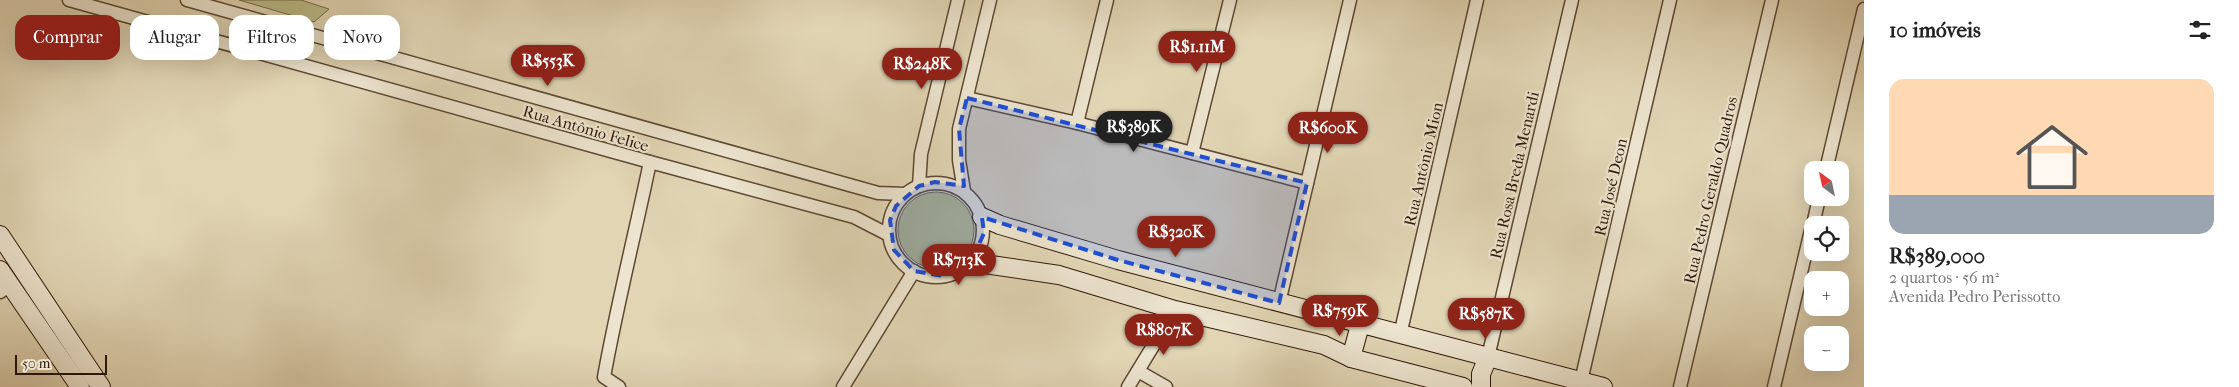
<!DOCTYPE html>
<html lang="pt">
<meta charset="utf-8">
<style>
:root{--surface:#fff;--page:#f2f2f2;--text:#222;--muted:#767676;--line:#e0e0e0;--accent:#8f2418}
body{margin:0;font-family:"IM FELL French Canon",serif;background:var(--page);color:var(--text);height:100vh;display:flex;flex-direction:column;font-size:19px;white-space:nowrap}
*{box-sizing:border-box;margin:0}
p{font-size:16px;color:var(--muted)}
.icon{flex:none;width:28px;height:28px;fill:none;stroke:currentColor;stroke-width:2;stroke-linecap:round;stroke-linejoin:round}
.map{position:relative;flex:1;overflow:hidden}
.sheet{display:flex;flex-direction:column;background:var(--surface);width:375px}
.sheet>*{flex:none}
.hud{position:absolute;left:15px;top:15px;width:475px;height:45px;display:flex;gap:10px}
.needle{width:32px;rotate:327deg}
.controls{position:absolute;left:1804px;top:161px;display:grid;gap:10px}
.controls a{display:grid;place-items:center;width:45px;height:45px;border-radius:10px;background:var(--surface);box-shadow:0 5px 20px #0002;font-size:25px}
.scale{position:absolute;left:15px;bottom:12px;width:92px;box-sizing:border-box;padding-left:5px;border:2px solid #31190a;border-top:0;font-size:14px;line-height:18px;white-space:nowrap;color:#31190a;-webkit-text-stroke:4px #ece4ce;paint-order:stroke}
.price{position:absolute;translate:-50% -42px;padding:0 11px;border-radius:18px;background:var(--accent);color:#fff;font-size:16px;line-height:32px;filter:drop-shadow(0 1px 2px #0008)}
.price::after{content:'';position:absolute;left:50%;top:30px;width:15px;height:11px;margin-left:-8px;background:inherit;clip-path:polygon(0 0,100% 0,50% 100%)}
.price.selected{background:#222;color:#fff}
ul{padding:0;list-style:none}
li{display:grid;align-content:center;gap:10px;height:265px;padding:0 25px}
li+li{border-top:1px solid var(--line)}
li span{display:grid;place-items:center;height:155px;border-radius:15px;color:#555}
li>.icon{margin-inline-start:auto}
span .icon{width:90px;height:90px;fill:#fffc;stroke-width:1}
li b{font-size:21px}
h2{display:flex;justify-content:space-between;align-items:center;height:60px;padding:0 25px;font-size:21px}
.pill{padding:0 18px;border-radius:15px;background:var(--surface);box-shadow:0 5px 20px #0002;font-size:18px;line-height:45px}
.pill.selected{background:var(--accent);color:#fff}
main{display:flex;flex:1;min-height:0}
.map>svg:first-child{display:block}
.green{fill:#bbbb87;stroke:#766a48}
.lines{fill:none;stroke-linecap:round;stroke-linejoin:round}
.street-casing{stroke:#5d4834;stroke-width:15}
.secondary-casing{stroke:#31190a;stroke-width:20}
.street{stroke:#ece4ce;stroke-width:12}
.secondary{stroke:#ece4ce;stroke-width:18}
.marked{fill:#1d4ed8;fill-opacity:0.2;stroke:#1d4ed8;stroke-width:4;stroke-dasharray:10 6;stroke-linejoin:round}
.labels{text-anchor:middle;stroke-width:4.5;stroke-linejoin:round;paint-order:stroke}
.street-label{font-size:16px;fill:#31190a;stroke:#ece4ce}
</style>
<main>
<div class="map">
<svg width="1864" height="387" viewBox="0 0 1864 387">
<rect width="100%" height="100%" fill="#e1d5b4"/>
<filter id="stains"><feTurbulence type="fractalNoise" baseFrequency=".004" numOctaves="4"/><feColorMatrix values="0 0 0 0 .2 0 0 0 0 .09 0 0 0 0 .02 0 0 0 .5 -.17"/></filter>
<radialGradient id="worn" r=".72"><stop offset=".6" stop-color="#630" stop-opacity="0"/><stop offset="1" stop-color="#630" stop-opacity=".3"/></radialGradient>
<g class="green">
<path d="M239 0H301L329 9 314 22Z"/>
<circle cx="936" cy="230" r="38"/>
</g>
<g class="lines">
<g class="street-casing">
<g id="street">
<path d="M69 0 650 162 854 217 889 235"/>
<path d="M187 0 878 193 905 194"/>
<path d="M967 98 1077 123 1307 183"/>
<path d="M1077 123 1107 0"/>
<path d="M1192 153 1230 0"/>
<path d="M1826 170 1864 9"/>
<circle cx="936" cy="230" r="47"/>
<path d="M919 186 921 154 958 0"/>
<path d="M964 191 959 160V129L990 0"/>
<path d="M1813 225 1819 198"/>
<path d="M0 292 10 285"/>
<path d="M1279 303 1350 0"/>
<path d="M1400 335 1477 0"/>
<path d="M1488 357 1572 0"/>
<path d="M1138 371 1166 387"/>
<path d="M1581 381 1670 0"/>
<path d="M619 387 604 377C617 305 635 234 650 162"/>
<path d="M843 387 914 271"/>
<path d="M1128 387 1175 310"/>
<path d="M1680 387 1772 0"/>
<path d="M1774 387 1812 226"/>
</g>
</g>
<g class="secondary-casing">
<g id="secondary">
<path d="M982 217 1000 225 1118 260 1603 387"/>
<path d="M0 235 101 387"/>
<path d="M971 262 1059 275 1175 310 1324 345 1351 358 1463 387"/>
<path d="M0 270 80 387"/>
<path d="M1351 358 1360 325"/>
<path d="M1481 387V374L1488 357"/>
</g>
</g>
<use href="#street" class="street"/>
<use href="#secondary" class="secondary"/>
</g>
<path class="marked" d="M967 98 1307 183 1279 303 1118 260 982 217 984 233 971 262 944 276 914 271 894 250 890 220 896 206 919 186 935 182 964 186 959 129Z"/>
<g class="labels">
<g class="street-label">
<text transform="translate(586 128) rotate(16)" y="6">Rua Antônio Felice</text>
<text transform="translate(1423 164) rotate(-77)" y="6">Rua Antônio Mion</text>
<text transform="translate(1514 175) rotate(-77)" y="6">Rua Rosa Breda Menardi</text>
<text transform="translate(1610 187) rotate(-77)" y="6">Rua José Deon</text>
<text transform="translate(1710 190) rotate(-77)" y="6">Rua Pedro Geraldo Quadros</text>
</g>
</g>
<rect width="100%" height="100%" filter="url(#stains)"/>
<rect width="100%" height="100%" fill="url(#worn)"/>
</svg>
<div class="controls">
<a><svg class="needle" viewBox="-14 -14 28 28"><path d="M0-13l5 13h-10z" fill="#e53935"/><path d="M0 13l5-13h-10z" fill="#767676"/></svg></a>
<a><svg class="icon" aria-label="locate" viewBox="0 0 24 24"><circle cx="12" cy="12" r="6"/><path d="M12 2v4M12 18v4M2 12h4M18 12h4"/></svg></a>
<a>+</a>
<a>−</a>
</div>
<div class="scale">50 m</div>
<b class="price" style="left:1197px;top:73px">R$1.11M</b>
<b class="price" style="left:548px;top:87px">R$553K</b>
<b class="price" style="left:922px;top:90px">R$248K</b>
<b class="price selected" style="left:1134px;top:153px">R$389K</b>
<b class="price" style="left:1328px;top:154px">R$600K</b>
<b class="price" style="left:1176px;top:258px">R$320K</b>
<b class="price" style="left:959px;top:286px">R$713K</b>
<b class="price" style="left:1340px;top:337px">R$759K</b>
<b class="price" style="left:1486px;top:340px">R$587K</b>
<b class="price" style="left:1164px;top:356px">R$807K</b>
<div class="hud">
<a class="pill selected">Comprar</a>
<a class="pill">Alugar</a>
<a class="pill">Filtros</a>
<a class="pill">Novo</a>
</div>
</div>
<section class="sheet">
<h2>10 imóveis<svg class="icon" aria-label="filters" viewBox="0 0 24 24"><path d="M4 7h16M4 17h16"/><circle cx="9" cy="7" r="2"/><circle cx="15" cy="17" r="2"/></svg></h2>
<ul>
<li><span style="background:linear-gradient(#ffd9b3 75%,#9aa5b1 0)"><svg class="icon" aria-label="home" viewBox="0 0 24 24"><path d="M3 11l9-7 9 7M6 9v11h12V9"/></svg></span><div><b>R$389,000</b><p>2 quartos · 56 m²</p><p>Avenida Pedro Perissotto</p></div></li>
</ul>
</section>
</main>
